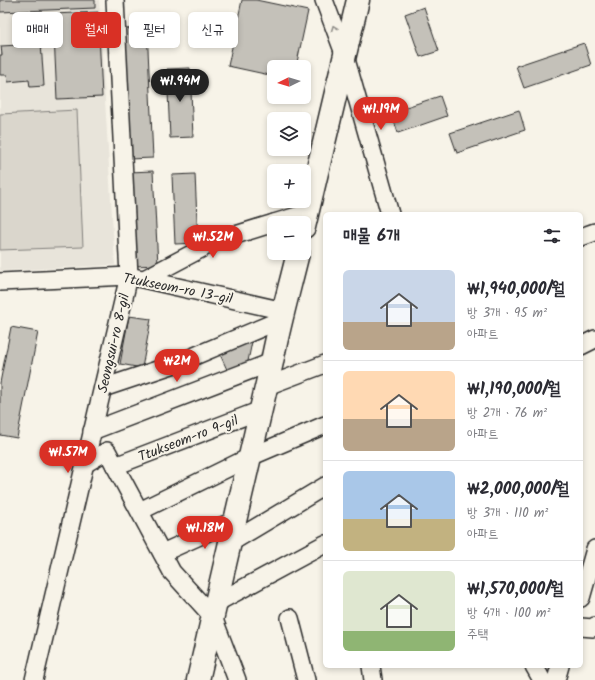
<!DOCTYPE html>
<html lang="ko">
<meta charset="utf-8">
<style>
:root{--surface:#fff;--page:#f2f2f3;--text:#2b2b33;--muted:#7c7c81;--line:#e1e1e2;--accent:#d93025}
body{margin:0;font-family:Kalam,"Poor Story",sans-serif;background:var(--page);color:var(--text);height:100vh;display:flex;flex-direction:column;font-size:15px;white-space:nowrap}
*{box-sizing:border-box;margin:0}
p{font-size:13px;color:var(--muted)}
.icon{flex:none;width:22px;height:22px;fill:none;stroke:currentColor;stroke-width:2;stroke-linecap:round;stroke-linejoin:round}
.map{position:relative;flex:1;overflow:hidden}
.sheet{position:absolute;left:323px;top:212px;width:260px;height:456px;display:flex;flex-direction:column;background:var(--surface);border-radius:6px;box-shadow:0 2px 6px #0003}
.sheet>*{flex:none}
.top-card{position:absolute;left:12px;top:12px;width:251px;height:36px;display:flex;gap:8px}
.needle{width:26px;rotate:265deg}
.tools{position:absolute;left:267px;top:60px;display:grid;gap:8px}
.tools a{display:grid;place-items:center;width:44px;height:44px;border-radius:6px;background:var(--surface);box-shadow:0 2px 6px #0003;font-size:20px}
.price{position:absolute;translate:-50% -34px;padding:0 9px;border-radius:14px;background:var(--accent);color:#fff;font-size:13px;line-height:26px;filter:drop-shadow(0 1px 2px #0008)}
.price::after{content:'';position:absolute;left:50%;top:24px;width:12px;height:9px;margin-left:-6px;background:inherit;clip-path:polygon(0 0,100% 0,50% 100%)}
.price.current{background:#222;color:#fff}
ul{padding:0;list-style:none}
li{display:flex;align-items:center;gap:12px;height:100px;padding:0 20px}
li+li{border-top:1px solid var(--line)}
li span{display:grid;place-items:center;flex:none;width:112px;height:80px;border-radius:6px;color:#555}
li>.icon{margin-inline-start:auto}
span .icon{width:48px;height:48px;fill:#fffc;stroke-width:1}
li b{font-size:17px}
h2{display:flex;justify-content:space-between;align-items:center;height:48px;padding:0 20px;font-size:17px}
.chip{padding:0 14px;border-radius:6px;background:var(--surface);box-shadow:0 2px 6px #0003;font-size:14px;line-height:36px}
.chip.current{background:var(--accent);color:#fff}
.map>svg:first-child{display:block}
.built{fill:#e8e4da}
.garden{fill:#dad6cc;stroke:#82807c}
.building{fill:#c4c1b9;stroke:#2b2b2b}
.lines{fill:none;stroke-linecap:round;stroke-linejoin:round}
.minor-casing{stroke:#2b2b2b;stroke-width:20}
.major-casing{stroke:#2b2b2b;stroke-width:25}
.minor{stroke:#f7f3e8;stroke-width:17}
.major{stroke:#f7f3e8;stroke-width:22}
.oneway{stroke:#918f8a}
.labels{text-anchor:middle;stroke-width:4;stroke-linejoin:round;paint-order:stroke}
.street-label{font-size:14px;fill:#2b2b2b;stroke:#f7f3e8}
</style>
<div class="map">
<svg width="595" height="680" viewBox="0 0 595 680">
<rect width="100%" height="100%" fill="#f7f3e8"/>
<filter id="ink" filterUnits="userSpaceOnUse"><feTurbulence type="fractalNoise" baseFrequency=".025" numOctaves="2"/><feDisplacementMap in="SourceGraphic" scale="8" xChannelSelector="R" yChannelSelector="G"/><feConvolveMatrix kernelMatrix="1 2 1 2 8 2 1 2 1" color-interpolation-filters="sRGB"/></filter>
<g filter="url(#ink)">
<path class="built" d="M0 0H99L115 265 0 271Z"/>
<path class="garden" d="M77 110 83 247 0 250V114Z"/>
<g class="building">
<path d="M0 0H95V8L0 12Z"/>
<path d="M242 0H256L308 11 296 67H274V76L228 66Z"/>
<path d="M424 7 439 51 420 57 405 14Z"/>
<path d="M98 12 102 97 57 99 53 14Z"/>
<path d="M33 22 34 43H41L44 86 30 87 29 80 8 82 7 75H0V55H2L1 46 19 45 18 23Z"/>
<path d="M147 28 153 158 129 159 122 29Z"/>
<path d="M584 43 591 65 524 88 516 66Z"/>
<path d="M190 68 193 137 170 138 167 69Z"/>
<path d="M440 96 447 116 398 133 391 112Z"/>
<path d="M519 110 525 130 457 153 450 133Z"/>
<path d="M153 171 158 265 134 266 129 172Z"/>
<path d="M195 174 198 243 175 244 172 175Z"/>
<path d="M129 316 151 319 142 368 120 364Z"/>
<path d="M11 327 38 332 17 438 0 435V383Z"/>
<path d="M253 337 247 366 229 374 218 350Z"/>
</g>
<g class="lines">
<g class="minor-casing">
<g id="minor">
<path d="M324 0 345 56 390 214"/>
<path d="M274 223 307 213"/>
<path d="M581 237 595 232"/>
<path d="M144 279 216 241 274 223"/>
<path d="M0 282 129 276 284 311"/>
<path d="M581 346 595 339"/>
<path d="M267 386 325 364"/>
<path d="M103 388 178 363 280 320"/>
<path d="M92 431 272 362"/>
<path d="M85 464 107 451 172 572 213 617 237 680"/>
<path d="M115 466 261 410"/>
<path d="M140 511 250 457 325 425"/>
<path d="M230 543 325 486"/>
<path d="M162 553 235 520"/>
<path d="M581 598 595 549"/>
<path d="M216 603 325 544"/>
<path d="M290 618 306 680"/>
<path d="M581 627 593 628 595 626"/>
<path d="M371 666 373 680"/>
<path d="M534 666 542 680"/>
<path d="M34 680 129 276 115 0"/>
<path d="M556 680 560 666"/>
</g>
</g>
<g class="major-casing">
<g id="major">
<path d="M304 227 358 0"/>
<path d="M198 680 272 362C279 325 289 290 298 253"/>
</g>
</g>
<use href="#minor" class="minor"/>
<use href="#major" class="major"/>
</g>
<defs><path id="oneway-chevron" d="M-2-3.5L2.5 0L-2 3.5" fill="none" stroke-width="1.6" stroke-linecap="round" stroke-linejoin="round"/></defs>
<use class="oneway" href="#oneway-chevron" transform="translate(334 28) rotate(-111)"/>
</g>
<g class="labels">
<g class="street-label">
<text transform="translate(178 288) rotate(11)" y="5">Ttukseom-ro 13-gil</text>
<text transform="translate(113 343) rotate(-77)" y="5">Seongsui-ro 8-gil</text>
<text transform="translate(188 438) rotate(-21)" y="5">Ttukseom-ro 9-gil</text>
</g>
</g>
</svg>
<div class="tools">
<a><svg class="needle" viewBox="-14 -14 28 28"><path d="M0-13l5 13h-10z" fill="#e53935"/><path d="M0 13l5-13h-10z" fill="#7c7c81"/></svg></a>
<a><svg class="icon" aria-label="layers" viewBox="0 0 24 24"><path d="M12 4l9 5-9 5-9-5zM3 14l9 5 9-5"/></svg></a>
<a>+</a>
<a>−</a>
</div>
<b class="price current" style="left:180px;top:103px">₩1.94M</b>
<b class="price" style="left:381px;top:131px">₩1.19M</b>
<b class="price" style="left:213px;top:259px">₩1.52M</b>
<b class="price" style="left:177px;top:383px">₩2M</b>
<b class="price" style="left:68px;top:474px">₩1.57M</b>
<b class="price" style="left:205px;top:550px">₩1.18M</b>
<div class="top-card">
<a class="chip">매매</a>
<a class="chip current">월세</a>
<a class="chip">필터</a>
<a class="chip">신규</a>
</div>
<section class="sheet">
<h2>매물 6개<svg class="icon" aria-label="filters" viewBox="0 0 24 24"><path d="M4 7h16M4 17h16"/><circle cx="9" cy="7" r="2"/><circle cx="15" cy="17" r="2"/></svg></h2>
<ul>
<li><span style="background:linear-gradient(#c9d6e8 65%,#b9a48a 0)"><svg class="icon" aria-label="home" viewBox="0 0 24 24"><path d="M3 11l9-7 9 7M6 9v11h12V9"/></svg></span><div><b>₩1,940,000/월</b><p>방 3개 · 95 m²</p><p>아파트</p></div></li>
<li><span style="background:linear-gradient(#ffd9b3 60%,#b9a48a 0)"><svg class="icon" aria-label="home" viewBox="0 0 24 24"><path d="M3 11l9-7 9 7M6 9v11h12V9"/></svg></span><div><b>₩1,190,000/월</b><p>방 2개 · 76 m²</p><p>아파트</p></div></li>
<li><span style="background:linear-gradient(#a9c7e8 60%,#c2b280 0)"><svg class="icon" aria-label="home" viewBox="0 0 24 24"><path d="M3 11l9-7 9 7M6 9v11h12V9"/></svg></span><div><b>₩2,000,000/월</b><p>방 3개 · 110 m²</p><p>아파트</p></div></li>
<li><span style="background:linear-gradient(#dfe7d0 75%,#8fb573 0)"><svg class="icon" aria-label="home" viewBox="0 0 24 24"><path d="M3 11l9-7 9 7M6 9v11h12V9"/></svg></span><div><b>₩1,570,000/월</b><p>방 4개 · 100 m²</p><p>주택</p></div></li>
</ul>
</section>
</div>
